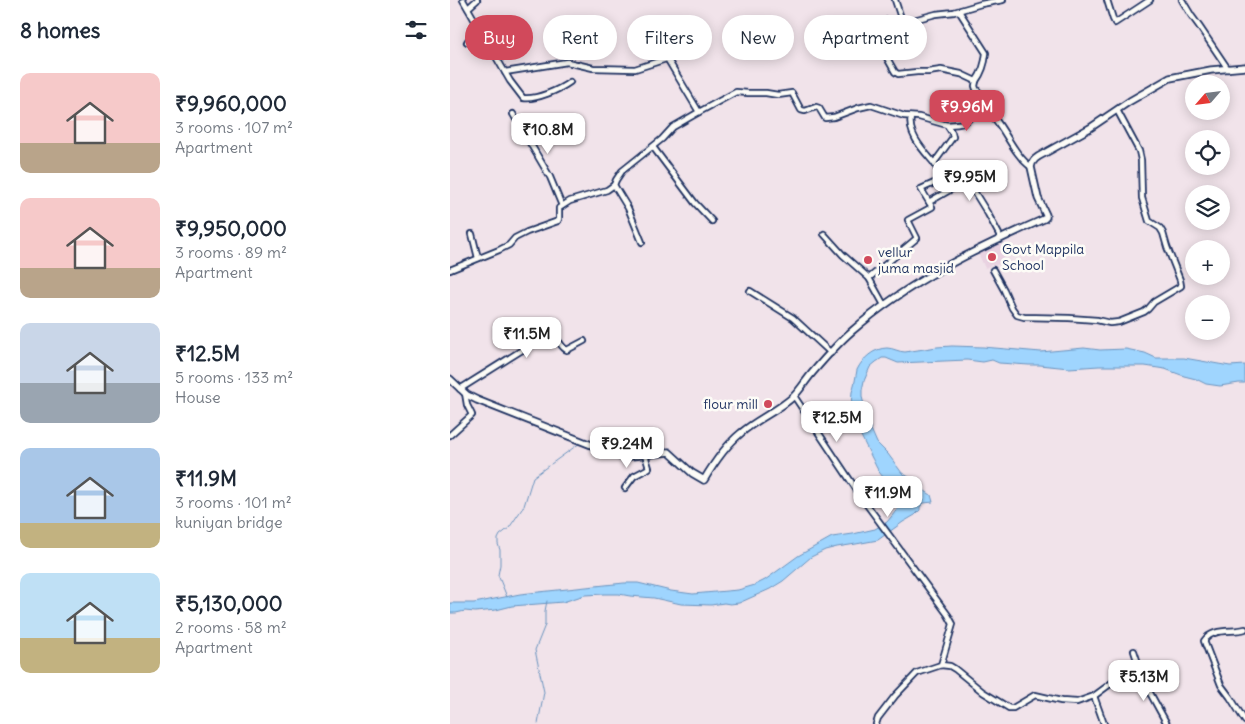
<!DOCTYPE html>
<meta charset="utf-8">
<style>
:root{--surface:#fff;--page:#f6f6f7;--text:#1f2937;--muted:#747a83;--accent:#d1495b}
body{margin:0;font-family:Delius,sans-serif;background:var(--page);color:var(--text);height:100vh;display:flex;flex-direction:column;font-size:19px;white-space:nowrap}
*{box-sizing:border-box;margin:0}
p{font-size:16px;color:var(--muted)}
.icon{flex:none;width:28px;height:28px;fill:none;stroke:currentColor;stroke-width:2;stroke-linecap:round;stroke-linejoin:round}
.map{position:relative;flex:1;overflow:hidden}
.side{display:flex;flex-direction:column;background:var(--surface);width:450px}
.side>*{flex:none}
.guide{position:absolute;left:15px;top:15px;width:475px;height:45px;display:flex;gap:10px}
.needle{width:32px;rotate:242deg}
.controls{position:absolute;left:735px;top:75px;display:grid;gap:10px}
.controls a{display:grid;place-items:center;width:45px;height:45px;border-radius:50%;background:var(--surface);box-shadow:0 2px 12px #0003;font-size:25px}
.price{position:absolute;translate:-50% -42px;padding:0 11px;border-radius:10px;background:#fff;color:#222;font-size:16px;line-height:32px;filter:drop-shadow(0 1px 2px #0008)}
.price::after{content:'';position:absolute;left:50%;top:30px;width:15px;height:11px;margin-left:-8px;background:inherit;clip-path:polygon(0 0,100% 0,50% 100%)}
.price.current{background:var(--accent);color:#fff}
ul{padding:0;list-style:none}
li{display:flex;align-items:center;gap:15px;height:125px;padding:0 20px}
li span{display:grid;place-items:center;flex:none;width:140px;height:100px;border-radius:10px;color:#555}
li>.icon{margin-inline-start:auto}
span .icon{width:60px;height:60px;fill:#fffc;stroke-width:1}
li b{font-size:21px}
h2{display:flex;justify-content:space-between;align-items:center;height:60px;padding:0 20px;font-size:21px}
.tag{padding:0 18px;border-radius:22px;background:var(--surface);box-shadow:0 2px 12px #0003;font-size:18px;line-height:45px}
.tag.current{background:var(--accent);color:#fff}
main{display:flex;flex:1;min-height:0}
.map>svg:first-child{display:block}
.built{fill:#e9d2e1}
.water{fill:#9fd5fe;stroke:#6a93be}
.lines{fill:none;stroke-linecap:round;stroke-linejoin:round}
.stream{stroke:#6a93be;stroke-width:1}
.minor-casing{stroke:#1b2f5e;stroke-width:8}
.secondary-casing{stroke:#1b2f5e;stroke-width:9}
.minor{stroke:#fdfcf7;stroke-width:4.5}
.secondary{stroke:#fdfcf7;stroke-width:5.5}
.poi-dot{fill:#d1495b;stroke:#fdfcf7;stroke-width:2}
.labels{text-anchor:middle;stroke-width:5;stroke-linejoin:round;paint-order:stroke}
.poi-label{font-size:14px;fill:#1b2f5e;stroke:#fdfcf7;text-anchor:start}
</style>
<main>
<section class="side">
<h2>8 homes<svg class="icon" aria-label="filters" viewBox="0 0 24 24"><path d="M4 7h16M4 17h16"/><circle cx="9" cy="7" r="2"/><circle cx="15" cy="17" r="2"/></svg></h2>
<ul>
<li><span style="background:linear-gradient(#f6c9c9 70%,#b9a48a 0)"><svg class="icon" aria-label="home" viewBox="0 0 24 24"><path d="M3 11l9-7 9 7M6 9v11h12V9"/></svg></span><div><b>₹9,960,000</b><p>3 rooms · 107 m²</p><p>Apartment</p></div></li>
<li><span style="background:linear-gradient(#f6c9c9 70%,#b9a48a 0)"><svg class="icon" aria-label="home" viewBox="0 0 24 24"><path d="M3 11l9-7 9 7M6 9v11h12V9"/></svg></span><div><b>₹9,950,000</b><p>3 rooms · 89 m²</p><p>Apartment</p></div></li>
<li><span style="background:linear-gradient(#c9d6e8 60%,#9aa5b1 0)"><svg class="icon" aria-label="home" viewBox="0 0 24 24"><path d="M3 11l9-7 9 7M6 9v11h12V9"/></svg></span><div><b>₹12.5M</b><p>5 rooms · 133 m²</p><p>House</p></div></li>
<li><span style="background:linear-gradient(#a9c7e8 75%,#c2b280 0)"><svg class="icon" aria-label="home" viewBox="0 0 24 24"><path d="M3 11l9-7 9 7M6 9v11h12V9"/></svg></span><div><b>₹11.9M</b><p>3 rooms · 101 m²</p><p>kuniyan bridge</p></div></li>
<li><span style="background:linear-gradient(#bfe0f5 65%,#c2b280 0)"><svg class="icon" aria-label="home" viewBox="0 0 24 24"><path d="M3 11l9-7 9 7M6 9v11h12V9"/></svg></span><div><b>₹5,130,000</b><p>2 rooms · 58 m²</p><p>Apartment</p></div></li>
</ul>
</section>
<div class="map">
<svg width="795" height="724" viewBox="0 0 795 724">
<rect width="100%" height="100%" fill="#f1e3ea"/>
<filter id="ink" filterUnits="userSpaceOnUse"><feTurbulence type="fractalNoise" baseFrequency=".02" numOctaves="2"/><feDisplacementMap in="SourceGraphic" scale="10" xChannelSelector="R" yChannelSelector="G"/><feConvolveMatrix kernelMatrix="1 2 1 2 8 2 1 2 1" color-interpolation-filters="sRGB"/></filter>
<g filter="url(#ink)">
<path class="built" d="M550 244 556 261H554L547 265H541L535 268 528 253Z"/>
<path class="water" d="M502 346 533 347 591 352 634 348 650 350 676 349 695 353 706 358H734L780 366 795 365V383H789L770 386 756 384 746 379 734 376 715 369 695 366H649L619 368 590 365H579L549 363 542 360 533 362 517 360 448 363 436 358H432L426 362 420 367 414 381 412 390V397L420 427 427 443 438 454 452 473 464 480 469 487 481 495 483 502 474 503 470 507V510L465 515 453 522 428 540 406 544 387 547 375 550 361 557 333 581 320 589 289 603 280 604 274 603 261 605 231 604 204 598 180 596 169 594H154L135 595 113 602 62 606 46 610 25 612 15 611 6 613H0V603H24L70 594 174 583H188L221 591 243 594 288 590 305 585 315 580 348 556 382 537 403 534 425 529 437 522 450 506C448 491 442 488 433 477 427 471 424 461 420 454 410 434 399 415 402 392 403 389 404 385 405 381 406 377 406 374 407 370 412 359 424 348 437 348 443 348 449 352 455 352L487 347Z"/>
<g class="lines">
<g class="stream">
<path d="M101 464 130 443"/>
<path d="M57 597 48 575 50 565V550L48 544V539L50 535 59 528 74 506 83 477 98 466"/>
<path d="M88 724 94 692 85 650 95 625V611L97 601"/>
</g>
<g class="minor-casing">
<g id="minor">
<path d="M13 0 60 81 73 98C86 100 109 90 120 82"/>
<path d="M445 0 452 21"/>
<path d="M657 0 663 19 665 23 700 0"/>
<path d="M732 0 741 15 749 26 778 69"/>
<path d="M18 8 27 0"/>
<path d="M509 11 536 53C535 64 532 73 526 81"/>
<path d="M17 42 28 26"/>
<path d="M216 59 212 53 208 44 210 42 225 36 226 34 222 23"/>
<path d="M55 72 117 62 143 68 185 69 216 59 218 60 249 112 223 127 212 139 172 171 166 180 164 185 178 208 192 242"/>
<path d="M531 107V103L534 98 526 89 525 86 526 81 511 74 491 70 478 72H467L448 74 445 72C437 58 428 44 426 28L430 24 438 20H449L456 22 486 14 504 12 531 4 553 0"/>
<path d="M249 112 286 92 298 93H316L328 95 342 93 351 110 355 111 366 107 369 108 375 118 384 117 408 108 421 105 454 116 469 117 497 125"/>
<path d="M63 114 100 177 112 206"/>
<path d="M461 117C457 134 474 151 484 163"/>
<path d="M203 147 245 203 262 221"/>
<path d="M479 202 517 180 538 214 551 238"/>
<path d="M22 234 28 258"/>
<path d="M374 234 393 255 419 278"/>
<path d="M0 270 49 250 59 245 65 238 77 232 108 221 109 219V208L120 201 157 190 164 185"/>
<path d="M543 270 554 290 562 308 567 315 574 317 619 318 647 320 660 323 669 322 694 312 698 309 704 302 731 286 730 280 717 247 713 233 710 228 699 221 692 198 691 160 689 151 667 110"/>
<path d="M300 291 343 318 381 353"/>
<path d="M434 305 419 278 467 238 458 220 482 207 471 189 493 179 484 163 503 137 502 133 497 125C503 124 510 125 515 122 521 119 525 111 531 107 551 116 560 152 581 167"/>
<path d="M10 389 80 345 103 335C109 339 111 348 117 350L134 341"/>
<path d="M344 396 414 501 498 615 503 624 491 665"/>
<path d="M0 435 22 415 17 405 15 393"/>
<path d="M175 488 184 476 199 468 195 455"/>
<path d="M795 629C782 633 763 627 754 641L771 685 780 697 795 721"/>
<path d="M688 671 717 724"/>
<path d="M644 696 667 679 688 671 687 660 684 651"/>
<path d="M426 724 428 718 445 696 467 673 491 665 500 666 505 669 533 692 559 708H563L585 695 611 701 627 702 644 696 654 724"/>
</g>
</g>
<g class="secondary-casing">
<path id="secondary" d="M0 379 17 395 27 400 172 457 219 452 242 473 254 480C264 463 275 446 291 433 307 419 328 411 344 396 351 389 356 380 363 372 375 358 388 343 402 331 459 281 526 249 594 219L596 217V215L588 198 581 167C582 160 587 157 593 154L640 128 680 101 720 78 761 70 795 67"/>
</g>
<use href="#minor" class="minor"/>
<use href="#secondary" class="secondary"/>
</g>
</g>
<g class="poi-dot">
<circle cx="542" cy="257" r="5"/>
<circle cx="418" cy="260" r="5"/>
<circle cx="318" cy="404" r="5"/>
</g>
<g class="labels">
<g class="poi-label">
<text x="552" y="254">Govt Mappila<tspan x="552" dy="16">School</tspan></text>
<text x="428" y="257">vellur<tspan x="428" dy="16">juma masjid</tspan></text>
<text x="308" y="409" text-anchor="end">flour mill</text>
</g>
</g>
</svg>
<div class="controls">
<a><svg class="needle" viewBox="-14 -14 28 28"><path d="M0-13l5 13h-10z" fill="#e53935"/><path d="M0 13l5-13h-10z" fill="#747a83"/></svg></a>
<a><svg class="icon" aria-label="locate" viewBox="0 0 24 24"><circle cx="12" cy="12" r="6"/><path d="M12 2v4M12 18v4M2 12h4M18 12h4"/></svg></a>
<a><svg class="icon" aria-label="layers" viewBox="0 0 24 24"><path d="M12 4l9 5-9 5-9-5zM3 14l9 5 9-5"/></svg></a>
<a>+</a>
<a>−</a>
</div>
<b class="price current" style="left:517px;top:132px">₹9.96M</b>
<b class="price" style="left:98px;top:155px">₹10.8M</b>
<b class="price" style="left:520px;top:202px">₹9.95M</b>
<b class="price" style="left:77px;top:359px">₹11.5M</b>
<b class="price" style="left:387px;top:443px">₹12.5M</b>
<b class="price" style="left:177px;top:469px">₹9.24M</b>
<b class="price" style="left:438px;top:518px">₹11.9M</b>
<b class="price" style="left:694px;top:702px">₹5.13M</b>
<div class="guide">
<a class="tag current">Buy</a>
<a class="tag">Rent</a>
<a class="tag">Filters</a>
<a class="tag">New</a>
<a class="tag">Apartment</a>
</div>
</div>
</main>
